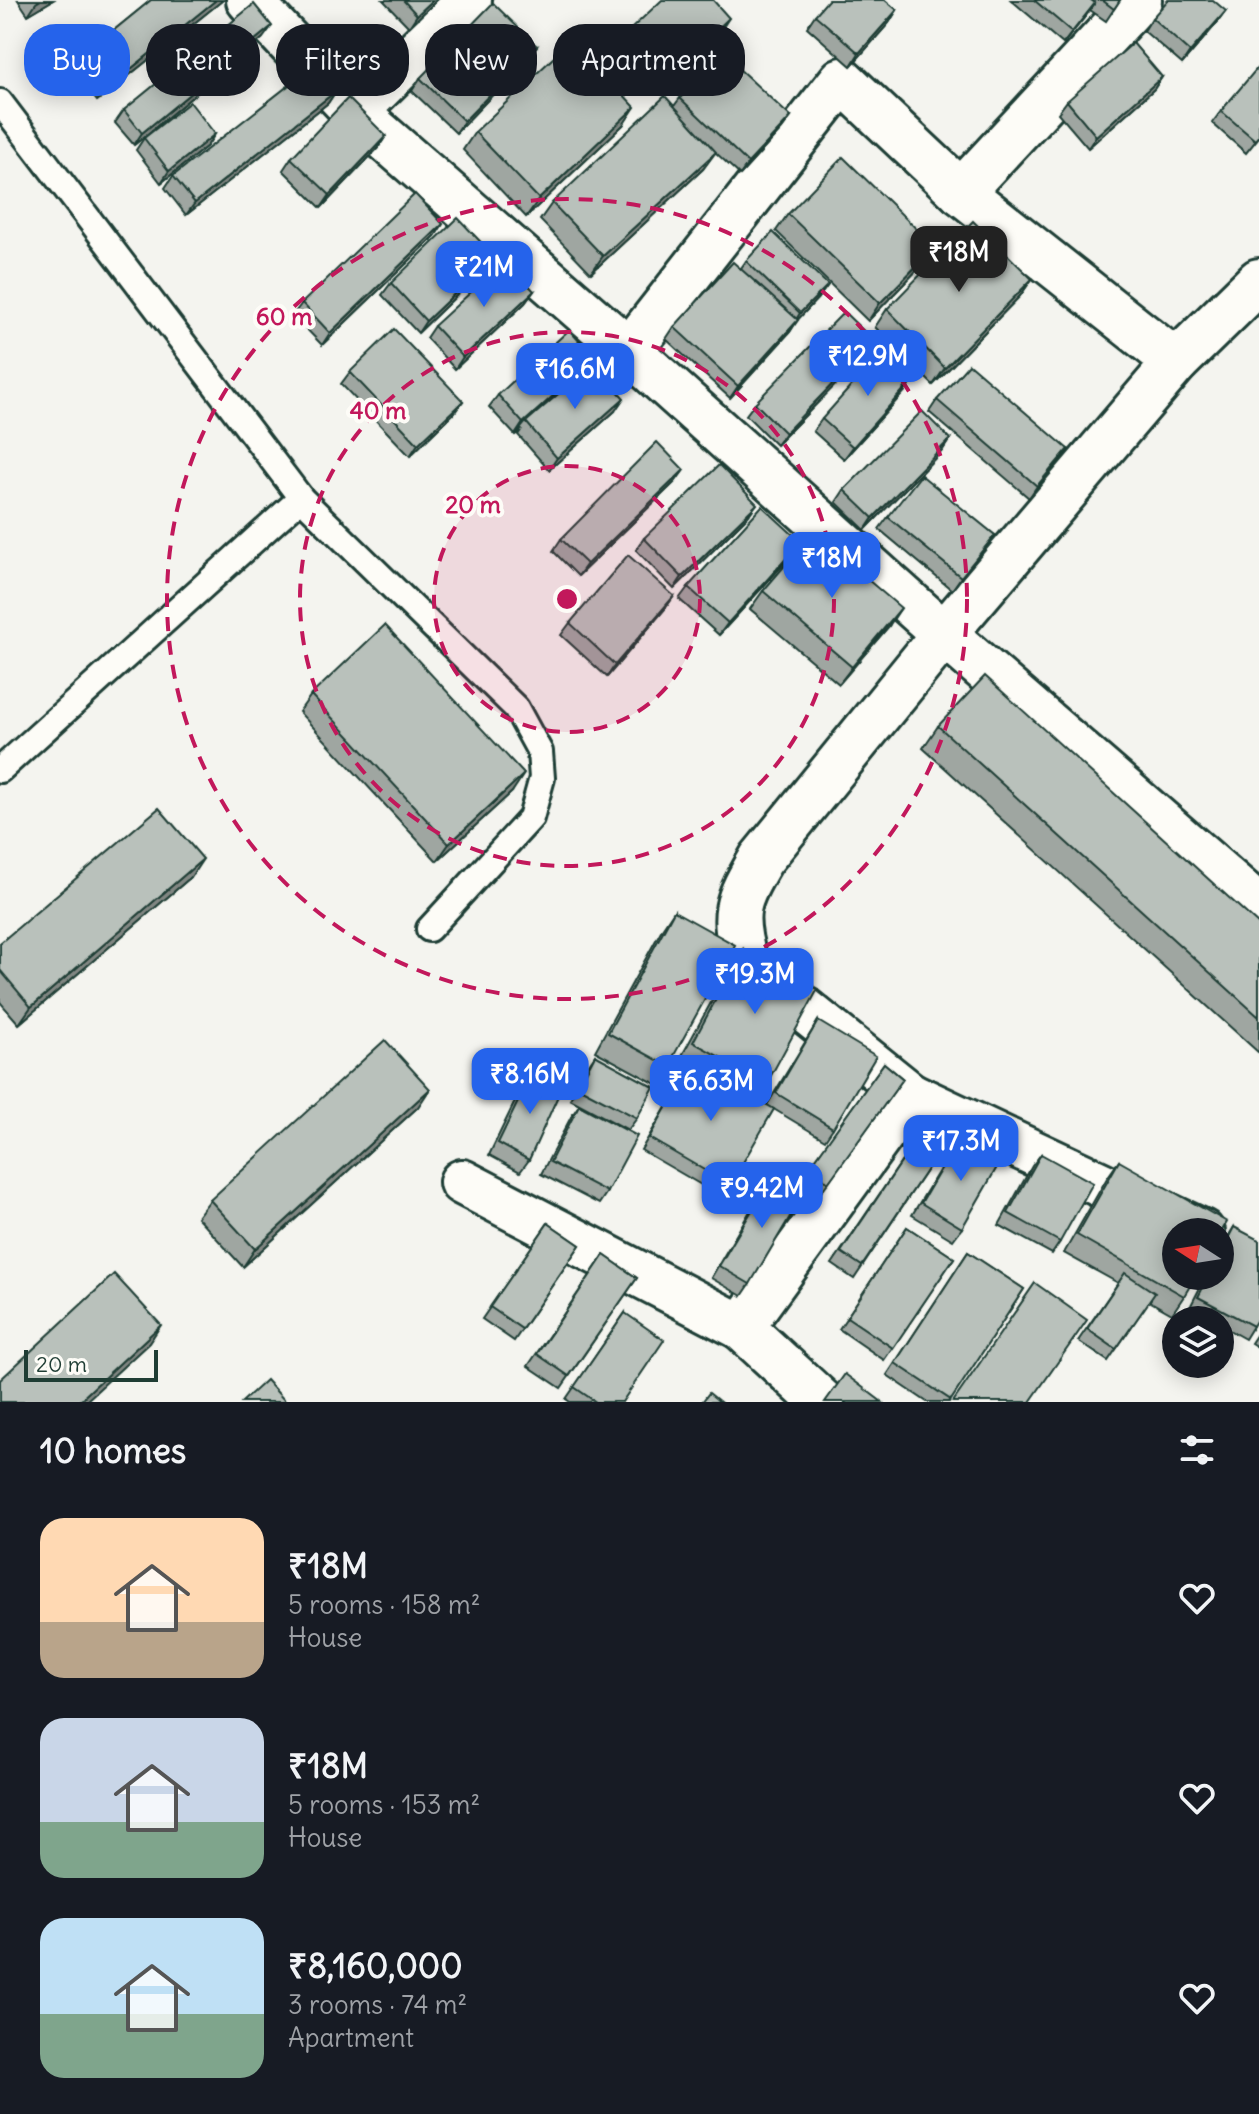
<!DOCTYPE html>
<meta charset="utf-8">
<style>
:root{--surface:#171b24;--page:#20242c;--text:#f1f3f6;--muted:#9ea1a6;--accent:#2563eb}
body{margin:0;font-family:Delius,sans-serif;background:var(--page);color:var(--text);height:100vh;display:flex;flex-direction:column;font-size:30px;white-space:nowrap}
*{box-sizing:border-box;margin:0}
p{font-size:26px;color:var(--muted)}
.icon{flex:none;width:44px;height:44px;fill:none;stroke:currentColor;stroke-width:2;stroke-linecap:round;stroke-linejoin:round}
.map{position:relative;height:1402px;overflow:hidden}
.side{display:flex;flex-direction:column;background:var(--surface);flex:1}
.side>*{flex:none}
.banner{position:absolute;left:24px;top:24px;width:800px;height:72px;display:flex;gap:16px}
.needle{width:52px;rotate:282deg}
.controls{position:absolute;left:1162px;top:1218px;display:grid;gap:16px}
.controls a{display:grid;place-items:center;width:72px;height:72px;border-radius:50%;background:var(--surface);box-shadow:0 4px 20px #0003;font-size:40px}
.scale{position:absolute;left:24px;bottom:20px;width:134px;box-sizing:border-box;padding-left:8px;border:4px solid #1f3d34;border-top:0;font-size:22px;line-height:28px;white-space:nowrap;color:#1f3d34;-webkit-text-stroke:6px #fdfcf7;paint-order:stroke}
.price{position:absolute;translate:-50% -68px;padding:0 18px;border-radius:16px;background:var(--accent);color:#fff;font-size:26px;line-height:52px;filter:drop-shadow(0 2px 4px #0008)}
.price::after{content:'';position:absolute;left:50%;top:48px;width:24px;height:18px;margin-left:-12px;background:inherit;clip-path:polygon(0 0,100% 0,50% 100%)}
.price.current{background:#222;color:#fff}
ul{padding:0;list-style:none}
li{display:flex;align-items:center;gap:24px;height:200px;padding:0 40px}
li span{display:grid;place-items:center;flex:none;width:224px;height:160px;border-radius:24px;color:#555}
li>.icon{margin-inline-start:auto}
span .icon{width:96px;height:96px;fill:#fffc;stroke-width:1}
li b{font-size:34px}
h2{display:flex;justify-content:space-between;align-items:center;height:96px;padding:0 40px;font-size:34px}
.chip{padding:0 28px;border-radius:32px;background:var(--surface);box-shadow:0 4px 20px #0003;font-size:28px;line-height:72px}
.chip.current{background:var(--accent);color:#fff}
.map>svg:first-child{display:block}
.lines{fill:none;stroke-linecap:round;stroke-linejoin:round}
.lane-casing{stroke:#1f3d34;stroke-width:30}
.street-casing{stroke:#1f3d34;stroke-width:50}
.secondary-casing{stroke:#1f3d34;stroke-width:50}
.lane{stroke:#fdfcf7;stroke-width:24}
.street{stroke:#fdfcf7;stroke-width:44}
.secondary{stroke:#fdfcf7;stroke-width:44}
.wall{fill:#9fa6a1;stroke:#1f3d34;stroke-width:2}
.shaded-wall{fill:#828783;stroke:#1f3d34;stroke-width:2}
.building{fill:#b9c1bb;stroke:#1f3d34;stroke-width:2}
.ring{fill:none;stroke:#c2185b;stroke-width:4;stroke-dasharray:14 10}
.centre{fill:#c2185b;stroke:#fdfcf7;stroke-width:4}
.ring-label{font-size:24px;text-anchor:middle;font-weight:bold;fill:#c2185b;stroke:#fdfcf7;stroke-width:8;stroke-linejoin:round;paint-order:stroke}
</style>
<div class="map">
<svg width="1259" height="1402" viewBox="0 0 1259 1402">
<rect width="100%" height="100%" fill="#f4f4ef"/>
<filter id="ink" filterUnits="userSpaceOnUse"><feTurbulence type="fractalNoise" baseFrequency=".0125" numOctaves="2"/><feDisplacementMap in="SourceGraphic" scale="16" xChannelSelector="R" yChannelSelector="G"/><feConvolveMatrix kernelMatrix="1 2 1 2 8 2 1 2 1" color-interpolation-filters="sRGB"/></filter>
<g filter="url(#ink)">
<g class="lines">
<g class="lane-casing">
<g id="lane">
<path d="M0 102 301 498 516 708 540 752 542 778 531 818 429 929"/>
<path d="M0 770 301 498"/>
</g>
</g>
<g class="street-casing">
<g id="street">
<path d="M355 112 469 0"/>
<path d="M961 192 1139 0"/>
<path d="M629 351 842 80 961 192 1176 362"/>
<path d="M910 1095 745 962C731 913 736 902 761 859L944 634 1176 362 1259 281"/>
<path d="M462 1182 741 1327"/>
<path d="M822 1402 741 1327 910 1095 1202 1232"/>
</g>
</g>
<g class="secondary-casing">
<path id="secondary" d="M249 0 355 112 629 351 944 634 1259 907"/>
</g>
<use href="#lane" class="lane"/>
<use href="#street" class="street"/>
<use href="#secondary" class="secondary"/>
</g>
<g class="wall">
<path d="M18 0H53L28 15Z"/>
<path d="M151 0H223L97 101 72 69 81 57Z"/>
<path d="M383 0H437L409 27Z"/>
<path d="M1011 0H1120L1106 21 1090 10 1063 44Z"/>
<path d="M897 10 889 23 851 66 807 27 815 15Z"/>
<path d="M1226 11 1217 23 1182 64 1144 31 1152 18Z"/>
<path d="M632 28 721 30 664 84 624 40Z"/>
<path d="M263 38 134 145 115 123 124 110Z"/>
<path d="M537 46 528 58 456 133 412 91 420 78Z"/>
<path d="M1162 77 1154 89 1088 148 1058 113 1067 101Z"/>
<path d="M336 91 328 103 186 215 165 188 173 176Z"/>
<path d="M680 98 791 117 782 129 740 175 715 152 703 169 591 273 540 220 552 203 674 106Z"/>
<path d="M1221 111 1259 137 1246 153 1212 123Z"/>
<path d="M623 125 526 217 463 150 475 132Z"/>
<path d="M215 134 207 146 161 183 136 150 144 138Z"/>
<path d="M386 136 378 148 321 208 283 170 291 158Z"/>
<path d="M788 214 923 264 868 321 776 231Z"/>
<path d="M443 224 435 236 322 345 293 315 302 303Z"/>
<path d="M494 256 485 268 418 333 382 295 391 283Z"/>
<path d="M746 261 828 285 819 297 797 320 790 332 730 398 666 339 674 327 741 268Z"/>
<path d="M1032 279 1020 296 933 385 875 327 887 309Z"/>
<path d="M534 291 525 303 455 369 426 338 434 326Z"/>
<path d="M874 341 866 354 776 445 746 415 755 403Z"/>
<path d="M588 368 615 411 549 470 518 435 522 429 515 435 489 407 498 395Z"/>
<path d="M350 372 463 401 454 413 410 456 341 384Z"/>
<path d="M907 389 844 459 813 431 822 419Z"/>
<path d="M937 400 1068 449 1060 461 1029 498 929 412Z"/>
<path d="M950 439 942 451 865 530 836 502 844 490Z"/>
<path d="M684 470 675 482 578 576 553 551 561 539Z"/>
<path d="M748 516 674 589 636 550 644 538Z"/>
<path d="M888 517 995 535 952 590 879 529Z"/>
<path d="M801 542 793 554 719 635 679 599 688 587Z"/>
<path d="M763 591 889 626 839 684 750 609Z"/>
<path d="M674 596 665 609 607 677 561 635 570 623Z"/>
<path d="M311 695 512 792 437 861 299 712Z"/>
<path d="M938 726 1259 925V1053L923 748Z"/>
<path d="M191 877 19 1024 0 1002V943Z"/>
<path d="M674 911 668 1066 656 1084 595 1051 662 929Z"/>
<path d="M743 949 767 1083 756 1099 730 1185 722 1197 641 1150 691 1065 680 1059 731 966Z"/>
<path d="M818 1021 833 1128 825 1140 767 1105Z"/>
<path d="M595 1055 637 1118 628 1130 570 1099 587 1067Z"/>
<path d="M884 1063 903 1079 819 1195 803 1177Z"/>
<path d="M532 1073 529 1160 520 1172 489 1155 523 1085Z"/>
<path d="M579 1105 607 1192 599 1204 541 1174 571 1117Z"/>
<path d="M418 1107 243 1267 197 1217 210 1200Z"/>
<path d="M921 1133 942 1147 854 1279 832 1264Z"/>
<path d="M959 1138 962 1228 953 1240 912 1215Z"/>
<path d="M1041 1154 1060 1242 1052 1254 999 1225 1032 1166Z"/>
<path d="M1119 1161 1184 1296 1172 1314 1149 1301 1108 1361 1078 1341 1118 1283 1064 1253 1107 1178Z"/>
<path d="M773 1175 750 1284 742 1296 711 1278 764 1187Z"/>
<path d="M548 1223 580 1245 514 1341 482 1319Z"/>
<path d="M907 1227 954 1258 884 1360 839 1329Z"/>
<path d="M1234 1227 1253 1326 1245 1339 1220 1325V1320H1210L1189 1309 1206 1276H1220V1250Z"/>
<path d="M968 1252 1024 1289 949 1402H927L887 1375Z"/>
<path d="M604 1255 637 1278 561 1388 528 1366Z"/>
<path d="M625 1313 622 1402H570L566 1399Z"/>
<path d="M1259 1331V1348L1251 1343Z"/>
</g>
<g class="shaded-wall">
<path d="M41 0H53L28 15 36 3Z"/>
<path d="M216 0H223L97 101 106 89Z"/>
<path d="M433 0H437L409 27 417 15Z"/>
<path d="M1095 3 1086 16 1063 44 1072 32Z"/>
<path d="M897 10 889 23 851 66 859 53Z"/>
<path d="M1226 11 1217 23 1182 64 1190 52Z"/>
<path d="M729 18 721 30 664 84 673 71Z"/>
<path d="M272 26 263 38 134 145 142 133Z"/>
<path d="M537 46 528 58 456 133 464 121Z"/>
<path d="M1162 77 1154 89 1088 148 1096 136Z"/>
<path d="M336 91 328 103 186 215 195 203Z"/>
<path d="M635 107 623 125 526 217 539 199Z"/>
<path d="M791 117 782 129 740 175 748 163Z"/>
<path d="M215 134 207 146 161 183 169 171Z"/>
<path d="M386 136 378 148 321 208 330 195Z"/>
<path d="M716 152 703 169 591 273 603 256Z"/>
<path d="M443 224 435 236 322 345 330 333Z"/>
<path d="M935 247 923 264 868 321 880 303Z"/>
<path d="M494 256 485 268 418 333 426 321Z"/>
<path d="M1032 279 1020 296 933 385 945 368Z"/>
<path d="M828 285 819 297 792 326 800 313Z"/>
<path d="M534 291 525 303 455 369 463 357Z"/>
<path d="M798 320 790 332 730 398 738 386Z"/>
<path d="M874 341 866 354 776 445 785 433Z"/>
<path d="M595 358 587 371 526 422 515 435 523 423Z"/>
<path d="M915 377 907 389 844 459 853 447Z"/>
<path d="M624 398 615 411 549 470 557 458Z"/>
<path d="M463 401 454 413 410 456 418 444Z"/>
<path d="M950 439 942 451 865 530 873 518Z"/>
<path d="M1068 449 1060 461 1029 498 1037 486Z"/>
<path d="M684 470 675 482 578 576 587 564Z"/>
<path d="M757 504 748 516 674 589 682 577Z"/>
<path d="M995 535 986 547 952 590 961 577Z"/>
<path d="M801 542 793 554 719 635 728 623Z"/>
<path d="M674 596 665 609 607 677 615 665Z"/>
<path d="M901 608 889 626 839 684 852 667Z"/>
<path d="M524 774 512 792 437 861 449 844Z"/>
<path d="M203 859 191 877 19 1024 31 1007Z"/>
<path d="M430 1089 418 1107 243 1267 255 1249Z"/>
<path d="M161 1325 149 1343 85 1402H78Z"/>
</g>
<g class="building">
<path d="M151 0H216L106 89 81 57Z"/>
<path d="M403 0H433L417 15Z"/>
<path d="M662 0H713L729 18 673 71 632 28Z"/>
<path d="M828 0H885L897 10 859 53 815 15Z"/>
<path d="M1034 0H1091L1095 3 1072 32Z"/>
<path d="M1102 0H1120L1114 9Z"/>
<path d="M1168 0H1213L1226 11 1190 52 1152 18Z"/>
<path d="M493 3 537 46 464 121 420 78Z"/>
<path d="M254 4 272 26 142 133 124 110Z"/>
<path d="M572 40 635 107 539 199 475 132Z"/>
<path d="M1133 43 1162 77 1096 136 1067 101Z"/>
<path d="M723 54 791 117 748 163 680 98Z"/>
<path d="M316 64 336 91 195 203 173 176Z"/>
<path d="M1259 66V135L1255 140 1221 111Z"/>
<path d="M665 96 716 152 603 256 552 203Z"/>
<path d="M348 98 386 136 330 195 291 158Z"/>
<path d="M190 102 215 134 169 171 144 138Z"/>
<path d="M843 157 935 247 880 303 788 214Z"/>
<path d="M415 194 443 224 330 333 302 303Z"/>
<path d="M458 218 494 256 426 321 391 283Z"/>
<path d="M973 221 1032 279 945 368 887 309Z"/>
<path d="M773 232 828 285 800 313 746 261Z"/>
<path d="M506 260 534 291 463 357 434 326Z"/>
<path d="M733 262 798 320 738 386 674 327Z"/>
<path d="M844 312 874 341 785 433 755 403Z"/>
<path d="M394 329 463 401 418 444 350 372Z"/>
<path d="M569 330 595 358 523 423 498 395Z"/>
<path d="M884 349 915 377 853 447 822 419Z"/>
<path d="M593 364 624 398 557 458 526 422Z"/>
<path d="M969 364 1068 449 1037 486 937 400Z"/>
<path d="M922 411 950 439 873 518 844 490Z"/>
<path d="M657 442 684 470 587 564 561 539Z"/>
<path d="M719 465 757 504 682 577 644 538Z"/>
<path d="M921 475 995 535 961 577 888 517Z"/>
<path d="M762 506 801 542 728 623 688 587Z"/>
<path d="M813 533 901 608 852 667 763 591Z"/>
<path d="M628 555 674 596 615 665 570 623Z"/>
<path d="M385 625 524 774 449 844 311 695Z"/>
<path d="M985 676 1259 925V1017L938 726Z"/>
<path d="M159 808 203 859 31 1007 0 970V943Z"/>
<path d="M674 911 735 945 668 1066 608 1033Z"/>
<path d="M743 949 818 989 767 1083 693 1042Z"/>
<path d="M818 1021 876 1056 833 1128 776 1093Z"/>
<path d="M385 1040 430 1089 255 1249 210 1200Z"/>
<path d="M595 1055 654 1087 637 1118 578 1087Z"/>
<path d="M692 1062 774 1109 730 1185 649 1138Z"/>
<path d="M884 1063 903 1079 828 1183 811 1165Z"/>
<path d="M532 1073 562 1087 529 1160 498 1143Z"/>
<path d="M579 1105 637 1136 607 1192 550 1162Z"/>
<path d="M921 1133 942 1147 862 1266 841 1252Z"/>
<path d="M959 1138 1000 1162 962 1228 921 1203Z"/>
<path d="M1041 1154 1093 1183 1060 1242 1008 1213Z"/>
<path d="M1119 1161 1227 1222 1220 1234V1232H1176V1276H1196L1184 1296 1077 1235Z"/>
<path d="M773 1175 804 1193 750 1284 719 1266Z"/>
<path d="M548 1223 580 1245 522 1329 490 1307Z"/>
<path d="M907 1227 954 1258 893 1348 847 1317Z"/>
<path d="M1234 1227 1259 1240V1316L1253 1326 1198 1297 1209 1276H1220V1254Z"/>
<path d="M968 1252 1024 1289 951 1400 895 1363Z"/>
<path d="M604 1255 637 1278 569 1376 537 1354Z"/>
<path d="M1125 1273 1155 1293 1116 1349 1087 1329Z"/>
<path d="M114 1274 161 1325 78 1402H0V1380Z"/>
<path d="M1035 1283 1087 1320 1030 1402H953Z"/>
<path d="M625 1313 664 1340 622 1402H596L574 1387Z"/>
<path d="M845 1374 882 1402H825Z"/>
<path d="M266 1380 286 1402H242Z"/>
<path d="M709 1393 720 1402H702Z"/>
</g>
</g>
<circle cx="567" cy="599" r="133" fill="#c2185b" fill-opacity=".12"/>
<g class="ring">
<circle cx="567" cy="599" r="133"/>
<circle cx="567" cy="599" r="267"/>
<circle cx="567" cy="599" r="400"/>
</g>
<circle cx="567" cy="599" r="12" class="centre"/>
<g class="ring-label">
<text x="284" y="325">60 m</text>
<text x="378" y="419">40 m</text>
<text x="473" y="513">20 m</text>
</g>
</svg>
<div class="controls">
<a><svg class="needle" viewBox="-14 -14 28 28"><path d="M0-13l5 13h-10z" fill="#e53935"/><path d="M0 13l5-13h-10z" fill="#9ea1a6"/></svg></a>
<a><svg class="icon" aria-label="layers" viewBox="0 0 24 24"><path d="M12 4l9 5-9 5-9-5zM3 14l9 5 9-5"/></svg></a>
</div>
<div class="scale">20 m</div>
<b class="price current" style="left:959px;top:294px">₹18M</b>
<b class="price" style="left:484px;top:309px">₹21M</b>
<b class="price" style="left:868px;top:398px">₹12.9M</b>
<b class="price" style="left:575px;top:411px">₹16.6M</b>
<b class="price" style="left:832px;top:600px">₹18M</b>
<b class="price" style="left:755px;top:1016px">₹19.3M</b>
<b class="price" style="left:530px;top:1116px">₹8.16M</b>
<b class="price" style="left:711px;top:1123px">₹6.63M</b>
<b class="price" style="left:961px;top:1183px">₹17.3M</b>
<b class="price" style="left:762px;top:1230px">₹9.42M</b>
<div class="banner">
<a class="chip current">Buy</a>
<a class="chip">Rent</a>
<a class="chip">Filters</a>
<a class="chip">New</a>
<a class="chip">Apartment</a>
</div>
</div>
<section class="side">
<h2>10 homes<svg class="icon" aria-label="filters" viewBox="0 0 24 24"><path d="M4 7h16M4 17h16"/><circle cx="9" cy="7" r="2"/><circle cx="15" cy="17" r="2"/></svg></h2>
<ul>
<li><span style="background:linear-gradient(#ffd9b3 65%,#b9a48a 0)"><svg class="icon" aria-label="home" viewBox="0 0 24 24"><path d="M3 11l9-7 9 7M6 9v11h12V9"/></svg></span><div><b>₹18M</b><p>5 rooms · 158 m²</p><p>House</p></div><svg class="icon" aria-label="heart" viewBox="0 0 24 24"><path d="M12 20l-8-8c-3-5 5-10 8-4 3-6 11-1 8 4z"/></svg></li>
<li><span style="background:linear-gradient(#c9d6e8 65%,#7fa58c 0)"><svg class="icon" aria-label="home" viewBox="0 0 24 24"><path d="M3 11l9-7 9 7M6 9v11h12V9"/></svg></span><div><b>₹18M</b><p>5 rooms · 153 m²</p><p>House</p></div><svg class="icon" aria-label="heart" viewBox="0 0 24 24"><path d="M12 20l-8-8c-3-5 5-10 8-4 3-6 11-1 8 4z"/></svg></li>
<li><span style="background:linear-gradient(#bfe0f5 60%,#7fa58c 0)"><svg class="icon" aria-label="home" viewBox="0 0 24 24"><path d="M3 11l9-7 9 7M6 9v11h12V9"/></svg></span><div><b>₹8,160,000</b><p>3 rooms · 74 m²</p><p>Apartment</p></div><svg class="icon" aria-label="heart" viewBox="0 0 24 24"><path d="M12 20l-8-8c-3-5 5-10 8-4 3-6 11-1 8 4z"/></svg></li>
</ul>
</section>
